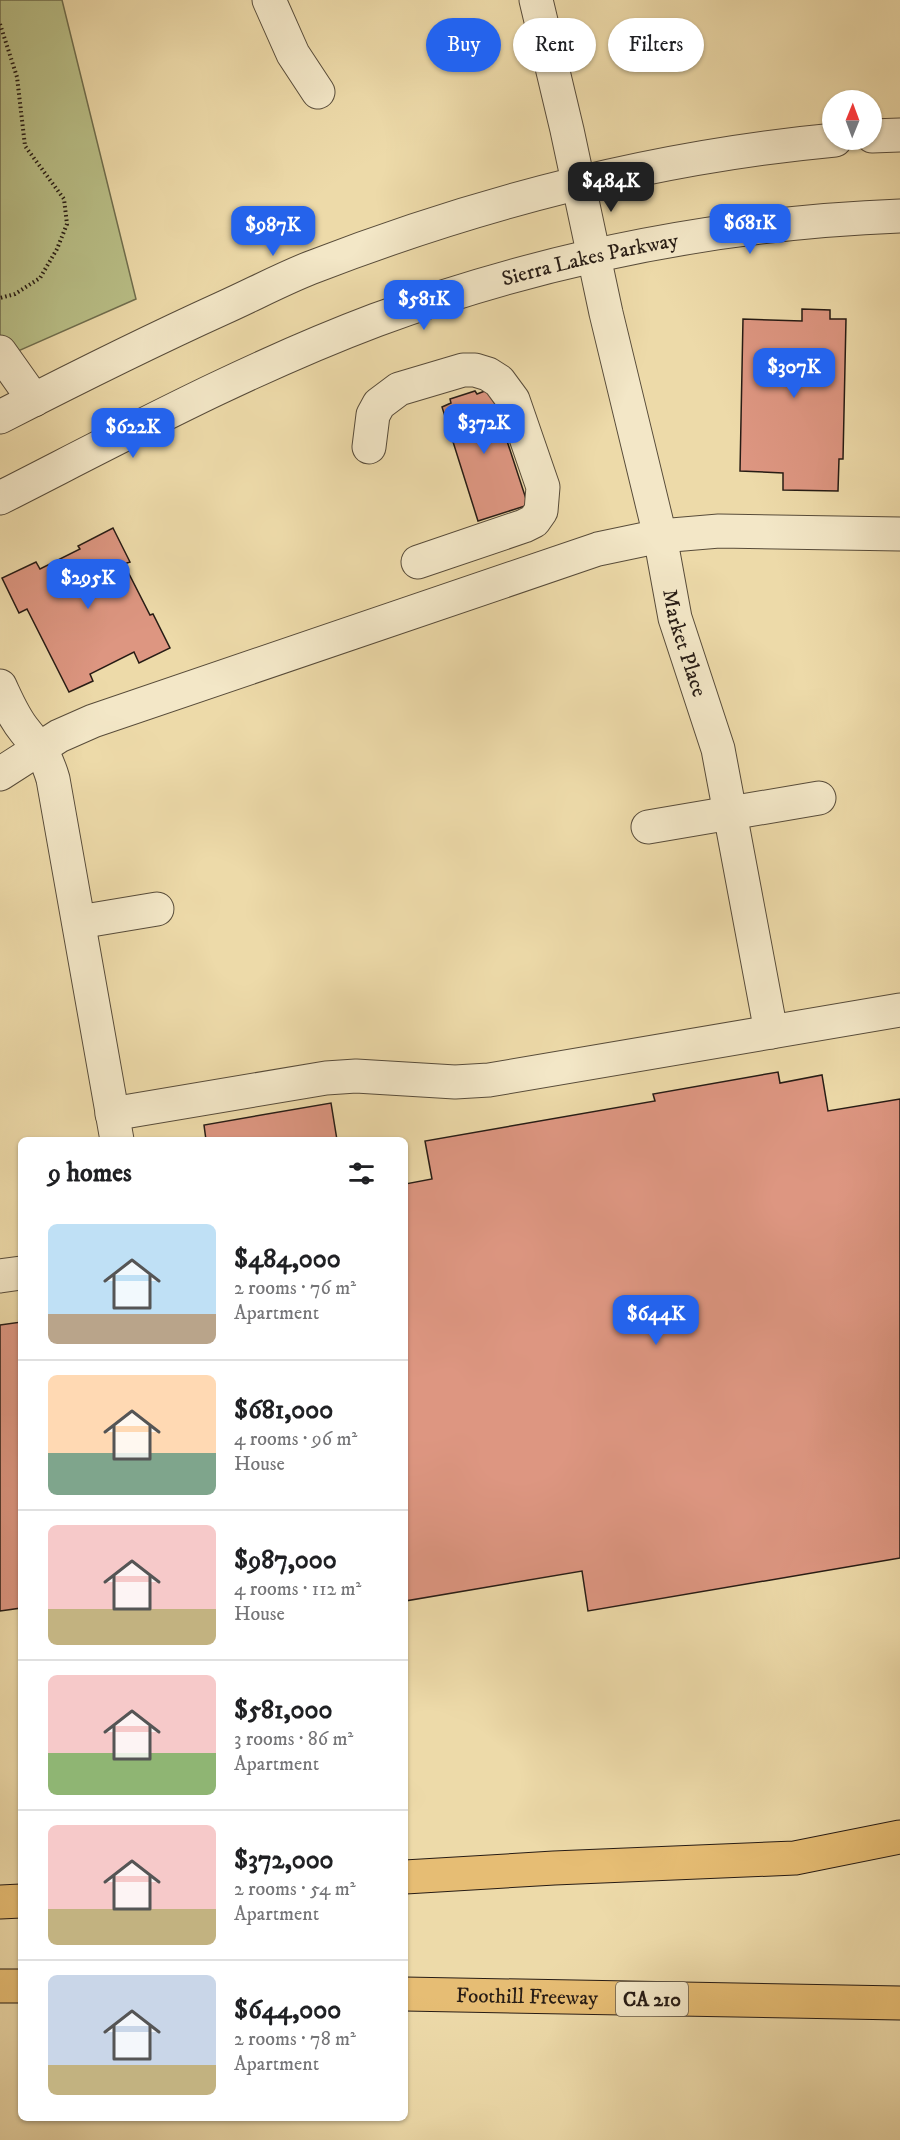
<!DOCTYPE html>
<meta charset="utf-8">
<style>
:root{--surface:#fff;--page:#f6f6f6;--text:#202124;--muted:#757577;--line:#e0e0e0;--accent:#2563eb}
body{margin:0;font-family:"IM FELL DW Pica",serif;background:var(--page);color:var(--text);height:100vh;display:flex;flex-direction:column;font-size:22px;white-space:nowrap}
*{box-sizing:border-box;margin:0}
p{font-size:20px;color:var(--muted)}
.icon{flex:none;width:33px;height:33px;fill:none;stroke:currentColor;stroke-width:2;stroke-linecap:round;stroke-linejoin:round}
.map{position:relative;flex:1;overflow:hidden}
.details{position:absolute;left:18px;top:1137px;width:390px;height:984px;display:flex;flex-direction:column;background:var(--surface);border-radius:9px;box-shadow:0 2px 4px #0004}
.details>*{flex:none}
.banner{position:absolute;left:426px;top:18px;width:384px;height:54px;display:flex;gap:12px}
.needle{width:39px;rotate:1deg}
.tools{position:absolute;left:822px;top:90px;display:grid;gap:12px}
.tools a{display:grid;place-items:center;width:60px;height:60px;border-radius:50%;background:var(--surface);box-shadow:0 2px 4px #0004;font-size:30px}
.price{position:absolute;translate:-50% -51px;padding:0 14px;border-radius:12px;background:var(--accent);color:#fff;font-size:20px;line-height:39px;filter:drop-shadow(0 2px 3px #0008)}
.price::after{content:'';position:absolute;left:50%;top:36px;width:18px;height:14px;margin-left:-9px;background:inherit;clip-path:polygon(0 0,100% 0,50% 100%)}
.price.on{background:#222;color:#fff}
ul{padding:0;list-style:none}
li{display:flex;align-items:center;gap:18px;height:150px;padding:0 30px}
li+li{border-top:2px solid var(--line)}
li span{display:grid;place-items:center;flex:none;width:168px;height:120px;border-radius:9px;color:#555}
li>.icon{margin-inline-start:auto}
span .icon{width:72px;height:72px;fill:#fffc;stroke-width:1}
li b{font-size:26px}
h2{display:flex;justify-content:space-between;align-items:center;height:72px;padding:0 30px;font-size:26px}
.tag{padding:0 21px;border-radius:27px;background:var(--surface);box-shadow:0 2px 4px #0004;font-size:21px;line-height:54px}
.tag.on{background:var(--accent);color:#fff}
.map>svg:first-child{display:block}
.green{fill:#b9bf87;stroke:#706e4e;stroke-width:1.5}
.building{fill:#dd9681;stroke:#271c15;stroke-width:1.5}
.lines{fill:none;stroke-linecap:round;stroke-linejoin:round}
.minor-casing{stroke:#584c3a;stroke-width:35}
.highway-casing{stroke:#271c15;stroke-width:35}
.path{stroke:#271c15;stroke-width:4;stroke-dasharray:1.5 3;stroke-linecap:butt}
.minor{stroke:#f3e7c7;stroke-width:33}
.highway{stroke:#e6bd74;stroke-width:33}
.labels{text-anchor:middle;stroke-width:4.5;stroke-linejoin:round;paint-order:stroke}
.shield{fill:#f3e7c7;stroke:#64594a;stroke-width:1.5}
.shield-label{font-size:20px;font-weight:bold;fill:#271c15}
.street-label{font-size:21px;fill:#271c15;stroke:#f3e7c7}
</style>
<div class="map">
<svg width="900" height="2140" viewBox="0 0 900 2140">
<rect width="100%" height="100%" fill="#eddaa9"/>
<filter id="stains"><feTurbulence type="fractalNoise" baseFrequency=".00333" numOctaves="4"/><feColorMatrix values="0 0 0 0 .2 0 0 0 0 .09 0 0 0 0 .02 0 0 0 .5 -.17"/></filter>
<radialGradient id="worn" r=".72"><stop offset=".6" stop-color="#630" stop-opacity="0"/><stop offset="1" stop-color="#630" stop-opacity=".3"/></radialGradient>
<path class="green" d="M0 0H62L136 299 0 359Z"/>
<g class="building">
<path d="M802 309 830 310V319H846L843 459H839L838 491 783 490V473L740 471 743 319 802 321Z"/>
<path d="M490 389 528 505 478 521 442 407 451 403 450 399 475 391 477 394Z"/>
<path d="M113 528 130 562 124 564 150 615 153 614 170 648 139 663 134 652 90 674 93 681 69 692 27 609 19 613 2 578 36 562 40 569 80 549 78 546Z"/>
<path d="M778 1072 780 1083 822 1075 828 1111 900 1099V1558L588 1611 582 1571 405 1601V1184L432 1179 425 1141 655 1101 653 1094Z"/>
<path d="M331 1103 337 1140H206L204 1125Z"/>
<path d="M21 1322V1608L0 1611V1325Z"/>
</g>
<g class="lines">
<g class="minor-casing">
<g id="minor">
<path d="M269 0 293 54 318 92"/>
<path id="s1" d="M536 0 567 130 606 313 660 536 675 618 718 749 771 1032"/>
<path d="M872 136 900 135"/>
<path d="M0 352 34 400"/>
<path d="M0 417C74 379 148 342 223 308 252 295 280 280 310 268 480 202 653 157 835 140"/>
<path d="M369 447 373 415 379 404 399 389 463 370H475L488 374 499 381 513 400 543 487 541 511 534 521 524 526 418 562"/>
<path id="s2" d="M0 498C124 435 246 369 376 320 545 258 721 223 900 216"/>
<path d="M0 686C7 701 14 718 25 731 40 750 46 755 53 779L117 1140"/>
<path d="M0 774 59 736 93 721 598 549 660 536 719 531 900 534"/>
<path d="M648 827 819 798"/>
<path d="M79 922 157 909"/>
<path d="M112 1114 326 1078 356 1076 455 1082 489 1080 900 1010"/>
<path d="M0 1276 21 1273"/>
</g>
</g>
<g class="highway-casing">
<g id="highway">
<path d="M405 1877 554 1868 795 1858 900 1837"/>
<path d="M0 1902 21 1901"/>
<path d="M0 1986H21"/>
<path id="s3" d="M405 1994 900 2003"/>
</g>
</g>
<path class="path" d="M0 24 17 77 25 146 64 199 67 224 57 249 40 278 15 294 0 298"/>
<use href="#minor" class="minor"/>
<use href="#highway" class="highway"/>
</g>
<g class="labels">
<rect class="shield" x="616" y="1982" width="72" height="34" rx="4.5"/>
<g class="shield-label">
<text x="652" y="2006">CA 210</text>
</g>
<g class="street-label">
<text dy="7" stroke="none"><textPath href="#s2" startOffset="639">Sierra Lakes Parkway</textPath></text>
<text dy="7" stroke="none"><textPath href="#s1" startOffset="660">Market Place</textPath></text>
<text dy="7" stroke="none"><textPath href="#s3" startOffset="122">Foothill Freeway</textPath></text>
</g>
</g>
<rect width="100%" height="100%" filter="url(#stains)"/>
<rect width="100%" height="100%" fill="url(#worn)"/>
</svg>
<div class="tools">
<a><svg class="needle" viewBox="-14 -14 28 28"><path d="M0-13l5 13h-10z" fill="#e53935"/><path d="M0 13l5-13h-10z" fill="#757577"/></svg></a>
</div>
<b class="price on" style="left:611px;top:213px">$484K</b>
<b class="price" style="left:750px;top:255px">$681K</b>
<b class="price" style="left:273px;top:257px">$987K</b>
<b class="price" style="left:424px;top:331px">$581K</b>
<b class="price" style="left:794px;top:399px">$307K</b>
<b class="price" style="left:484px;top:455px">$372K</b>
<b class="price" style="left:133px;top:459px">$622K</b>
<b class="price" style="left:88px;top:610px">$295K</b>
<b class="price" style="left:656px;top:1346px">$644K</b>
<div class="banner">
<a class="tag on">Buy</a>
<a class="tag">Rent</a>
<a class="tag">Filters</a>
</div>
<section class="details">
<h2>9 homes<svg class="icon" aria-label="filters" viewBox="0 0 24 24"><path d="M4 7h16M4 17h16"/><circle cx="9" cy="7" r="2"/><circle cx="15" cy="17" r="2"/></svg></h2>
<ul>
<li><span style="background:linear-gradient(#bfe0f5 75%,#b9a48a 0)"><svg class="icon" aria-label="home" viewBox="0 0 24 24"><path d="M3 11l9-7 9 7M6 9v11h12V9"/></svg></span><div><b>$484,000</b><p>2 rooms · 76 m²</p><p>Apartment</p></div></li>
<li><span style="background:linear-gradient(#ffd9b3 65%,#7fa58c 0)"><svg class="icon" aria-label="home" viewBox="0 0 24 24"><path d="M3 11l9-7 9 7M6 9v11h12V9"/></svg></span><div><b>$681,000</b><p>4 rooms · 96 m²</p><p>House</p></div></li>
<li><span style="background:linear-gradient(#f6c9c9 70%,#c2b280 0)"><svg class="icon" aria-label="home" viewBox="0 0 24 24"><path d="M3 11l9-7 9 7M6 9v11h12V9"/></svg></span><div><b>$987,000</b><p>4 rooms · 112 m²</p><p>House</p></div></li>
<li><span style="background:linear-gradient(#f6c9c9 65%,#8fb573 0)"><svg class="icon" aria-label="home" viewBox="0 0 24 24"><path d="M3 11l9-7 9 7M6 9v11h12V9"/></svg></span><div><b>$581,000</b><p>3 rooms · 86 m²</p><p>Apartment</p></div></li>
<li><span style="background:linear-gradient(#f6c9c9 70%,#c2b280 0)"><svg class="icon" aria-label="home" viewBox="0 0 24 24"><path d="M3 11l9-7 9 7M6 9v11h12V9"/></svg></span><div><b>$372,000</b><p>2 rooms · 54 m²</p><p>Apartment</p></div></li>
<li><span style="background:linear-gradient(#c9d6e8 75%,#c2b280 0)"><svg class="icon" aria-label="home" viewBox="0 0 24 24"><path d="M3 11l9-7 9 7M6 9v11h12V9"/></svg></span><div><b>$644,000</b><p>2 rooms · 78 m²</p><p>Apartment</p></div></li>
</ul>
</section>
</div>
